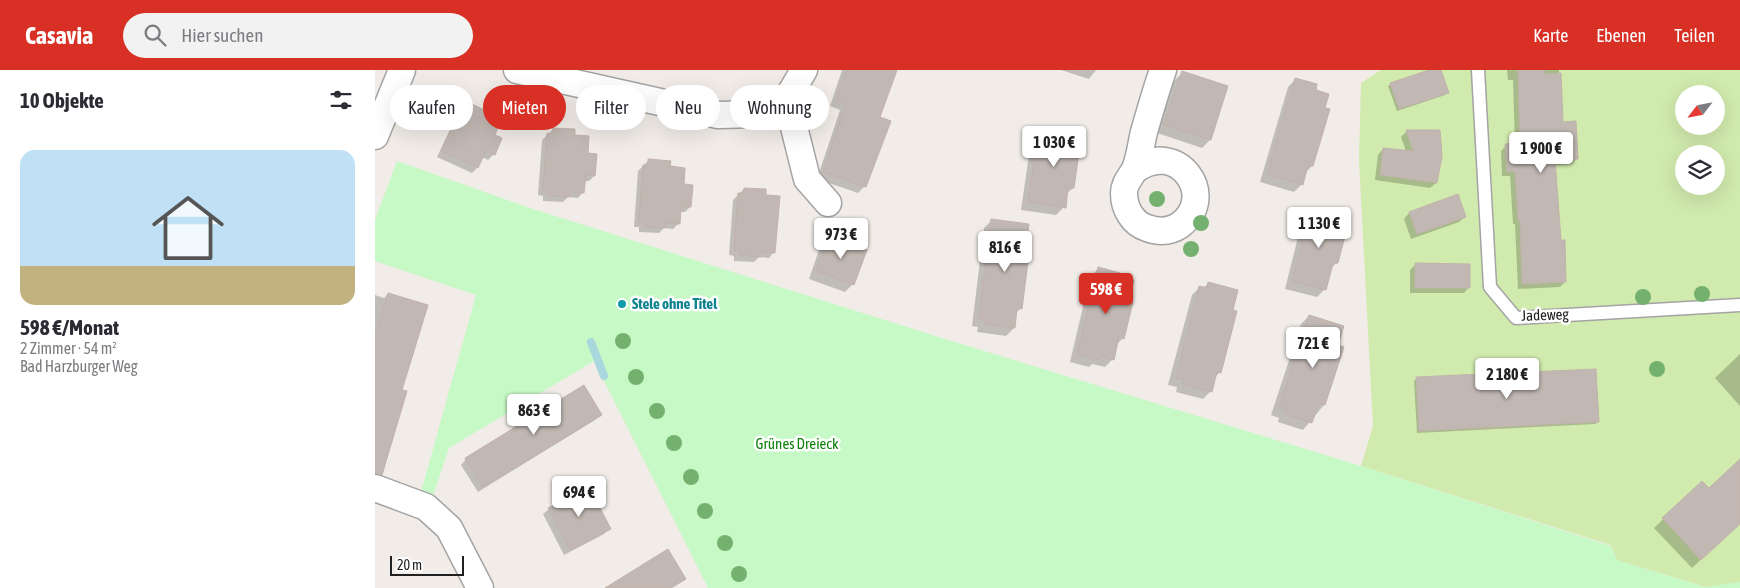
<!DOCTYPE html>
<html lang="de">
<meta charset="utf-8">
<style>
:root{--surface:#fff;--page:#f2f2f3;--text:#2b2b33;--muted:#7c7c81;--line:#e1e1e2;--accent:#d93025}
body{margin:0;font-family:"Asap Condensed",sans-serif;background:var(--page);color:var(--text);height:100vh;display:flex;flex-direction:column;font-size:19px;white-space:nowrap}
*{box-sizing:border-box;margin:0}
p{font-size:16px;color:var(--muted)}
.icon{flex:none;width:28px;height:28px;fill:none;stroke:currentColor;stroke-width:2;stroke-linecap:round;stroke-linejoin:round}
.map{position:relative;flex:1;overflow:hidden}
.drawer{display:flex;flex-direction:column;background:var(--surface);width:375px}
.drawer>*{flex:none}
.top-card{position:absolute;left:15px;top:15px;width:475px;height:45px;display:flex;gap:10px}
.needle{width:32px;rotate:238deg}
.tools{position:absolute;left:1300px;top:15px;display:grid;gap:10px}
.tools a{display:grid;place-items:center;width:50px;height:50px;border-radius:50%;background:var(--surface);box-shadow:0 5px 20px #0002;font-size:25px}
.scale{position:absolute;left:15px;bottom:12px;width:74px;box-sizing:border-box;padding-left:5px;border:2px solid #202020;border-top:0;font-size:14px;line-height:18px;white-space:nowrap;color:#202020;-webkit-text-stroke:4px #fff;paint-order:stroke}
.price{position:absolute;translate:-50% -42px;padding:0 11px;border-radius:5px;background:#fff;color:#222;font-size:16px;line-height:32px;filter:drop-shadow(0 1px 2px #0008)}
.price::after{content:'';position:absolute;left:50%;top:30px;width:15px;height:11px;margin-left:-8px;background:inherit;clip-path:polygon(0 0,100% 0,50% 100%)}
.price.active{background:var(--accent);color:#fff}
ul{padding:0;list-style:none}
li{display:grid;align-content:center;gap:10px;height:265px;padding:0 20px}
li+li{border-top:1px solid var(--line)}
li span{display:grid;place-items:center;height:155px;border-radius:15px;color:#555}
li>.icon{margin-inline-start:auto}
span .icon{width:90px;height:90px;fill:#fffc;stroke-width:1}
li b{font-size:21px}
h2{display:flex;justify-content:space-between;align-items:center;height:60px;padding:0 20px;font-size:21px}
.chip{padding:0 18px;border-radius:22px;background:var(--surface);box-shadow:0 5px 20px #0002;font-size:18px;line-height:45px}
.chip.active{background:var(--accent);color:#fff}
header{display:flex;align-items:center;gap:30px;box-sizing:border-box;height:70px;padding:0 25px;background:var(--accent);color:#fff}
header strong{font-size:24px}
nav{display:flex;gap:28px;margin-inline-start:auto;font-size:18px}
.search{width:350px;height:45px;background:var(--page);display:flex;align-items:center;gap:12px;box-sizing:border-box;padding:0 18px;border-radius:28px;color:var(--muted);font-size:19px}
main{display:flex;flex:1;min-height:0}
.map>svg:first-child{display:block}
.grass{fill:#d1eaad;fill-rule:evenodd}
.park{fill:#c6f9c5}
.shadow{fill:#0003}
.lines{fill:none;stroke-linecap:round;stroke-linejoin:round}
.stream{stroke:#a8d7de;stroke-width:8}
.building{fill:#c1b8b3;stroke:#c2b2a9}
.service-casing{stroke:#a4a4a4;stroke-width:15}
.minor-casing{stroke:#a4a4a4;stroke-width:29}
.service{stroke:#fff;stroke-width:12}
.minor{stroke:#fff;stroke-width:26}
.tree{fill:#74b16f}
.culture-dot{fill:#0f9aa8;stroke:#fff;stroke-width:2}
.labels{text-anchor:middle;stroke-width:5;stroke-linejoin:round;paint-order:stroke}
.culture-label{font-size:15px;font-weight:bold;fill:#0d838f;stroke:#fff;text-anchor:start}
.street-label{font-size:15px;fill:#202020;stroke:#fff}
.park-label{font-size:15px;fill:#0e800c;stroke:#fff}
</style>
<header>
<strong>Casavia</strong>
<div class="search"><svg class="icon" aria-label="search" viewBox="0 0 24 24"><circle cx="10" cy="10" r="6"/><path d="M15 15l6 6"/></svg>Hier suchen</div>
<nav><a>Karte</a><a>Ebenen</a><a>Teilen</a></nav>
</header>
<main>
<section class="drawer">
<h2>10 Objekte<svg class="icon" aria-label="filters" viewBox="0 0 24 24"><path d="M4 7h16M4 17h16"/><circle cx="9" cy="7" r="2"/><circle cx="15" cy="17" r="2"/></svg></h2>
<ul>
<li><span style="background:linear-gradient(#bfe0f5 75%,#c2b280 0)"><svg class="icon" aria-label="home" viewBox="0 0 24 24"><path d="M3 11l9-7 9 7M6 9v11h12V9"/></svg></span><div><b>598 €/Monat</b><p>2 Zimmer · 54 m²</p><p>Bad Harzburger Weg</p></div></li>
</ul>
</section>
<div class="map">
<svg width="1365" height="518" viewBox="0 0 1365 518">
<rect width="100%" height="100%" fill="#f1ece7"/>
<path class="grass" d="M1006 0H1365V512L1331 517 1242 490 1236 475 986 396 998 356 984 90 986 13ZM1309 24H1341V56H1309ZM1309 84H1341V116H1309Z"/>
<path class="park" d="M22 91 158 139 570 269 986 396 1236 476 1242 490 1330 517 1365 512V518H333L219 291 74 378 57 429 46 422 101 225 0 191V150Z"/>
<g class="shadow">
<path d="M467 0H518L504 48 490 116 483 123 442 109 465 40 455 36Z"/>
<path d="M686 0H721L714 9Z"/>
<path d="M1058 0H1065L1072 23 1070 25 1022 41 1013 16 1016 14Z"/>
<path d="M1132 0H1184L1186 53 1202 88 1197 94 1180 95 1185 172 1190 212 1185 217 1143 219 1140 154H1138L1135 106H1127L1126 81 1131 76 1140 75 1138 10H1133Z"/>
<path d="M807 3 835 70 827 78 782 63 799 11Z"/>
<path d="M921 9 937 96 930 103 927 114 919 122 885 112 913 17Z"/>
<path d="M90 32 118 65 119 84 113 90 107 87 102 98 97 103 62 87 85 38Z"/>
<path d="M178 59 198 66 211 84 219 106 214 111H209L208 122 203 128 193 127 188 132 168 131V126L163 125 167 70Z"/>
<path d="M673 61 697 82 698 118 691 124 689 137 681 145 646 140 656 71 664 63 669 64Z"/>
<path d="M1032 61 1061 113 1055 118 1000 110 1003 85 1008 79 1031 81 1026 67Z"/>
<path d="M274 90 294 97 307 115 315 137 310 142H305L304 153 298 159 289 158 284 163 264 162V157H259L263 101Z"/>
<path d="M369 119 399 182 394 188 384 187 379 192 359 191V186L354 185 358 130Z"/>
<path d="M1083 126 1090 147 1084 152 1036 169 1029 149 1034 143Z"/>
<path d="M936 139 963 165 962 192 956 198 950 219 942 227 910 219 928 147Z"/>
<path d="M617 150 646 238 640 244 639 258 631 266 602 262 603 257 597 256 609 158Z"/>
<path d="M454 166 478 214 470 222 434 209 446 174Z"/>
<path d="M1041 194 1094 217 1089 223H1035V200Z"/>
<path d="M723 199 752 231 748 268 742 274 738 289 730 297 717 294 714 297 695 292 715 207Z"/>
<path d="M834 213 857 241 845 302 839 308 836 321 828 329 801 322 802 317 793 315 817 225 825 217 828 218Z"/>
<path d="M13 224 0 387V225L9 228Z"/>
<path d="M934 246 961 276 967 278 949 335 928 360 903 352 904 348 896 345 926 254Z"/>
<path d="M1365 284V336L1340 308Z"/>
<path d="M1042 308 1223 352 1220 354 1042 363 1039 311Z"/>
<path d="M225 344 220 350 103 422 86 395 91 389Z"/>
<path d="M1365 391V453L1317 498 1279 458 1326 413 1333 420Z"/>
<path d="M174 439 234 459 229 464 189 485 168 444Z"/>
</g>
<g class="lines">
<path class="stream" d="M216 272 229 306"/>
</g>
<g class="building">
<path d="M471 0H522L505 47 516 51 491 117 448 102 471 33 461 30Z"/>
<path d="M1054 0H1066L1074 23 1024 39 1015 13Z"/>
<path d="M1143 0H1170V4L1186 3 1188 52 1201 51 1203 89 1180 90 1186 170H1190L1191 212 1147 214 1145 150H1143L1140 101 1132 102 1130 74 1145 73Z"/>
<path d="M807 1 853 16 836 70 789 55Z"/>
<path d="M920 8 942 14 941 20 954 24 950 38 955 39 938 96 933 95 928 115 892 104Z"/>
<path d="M90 31 127 48 120 65 127 68 120 85 111 81 103 98 66 81Z"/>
<path d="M178 58 200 59V65L214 66 213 83 222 84 220 106 211 105 209 123 195 122V127L173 126V121L168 120 172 63 177 64Z"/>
<path d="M672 59 701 64 699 81 704 82 699 118H693L691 138 653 132 663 62 672 63Z"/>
<path d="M1031 60H1065L1067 86 1062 113 1005 105 1008 78 1038 81Z"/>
<path d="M273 89 296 91 295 96 310 98 309 114 318 115 316 137H306L305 154 291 153 290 158 269 157V152H264L268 95H273Z"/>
<path d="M369 118 391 119V125L405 126 400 183 386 182V187L364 185V181L359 180 363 123H368Z"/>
<path d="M1083 124 1091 147 1042 164 1034 142Z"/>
<path d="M936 138 969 146 965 164 970 166 963 193 958 194 951 220 917 211Z"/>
<path d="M616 149 654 154 651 176H655L647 239 642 238 640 258 610 254V249H604Z"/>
<path d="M454 165 492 180 479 215 441 201Z"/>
<path d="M1040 193 1095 194V218H1040Z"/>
<path d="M723 197 745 203 744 206 759 210 754 230 758 232 749 269 744 267 739 290 724 286 723 290 702 284Z"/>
<path d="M833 212 863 220 858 240 862 241 846 303 842 302 837 322 808 314 809 310 801 308 824 216 832 218Z"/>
<path d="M13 223 53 235 27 320 32 321 7 405 0 403V264Z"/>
<path d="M934 245 969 256 963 275 969 277 950 335 944 333 937 353 910 344 912 340 904 337Z"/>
<path d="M1221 299 1224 352 1044 361 1041 307Z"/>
<path d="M209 315 227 345 108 417 90 388Z"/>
<path d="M1365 389V454L1326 490 1287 448 1327 411 1334 418Z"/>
<path d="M214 417 236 459 195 480 173 438Z"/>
<path d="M293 479 311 509 296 518H230Z"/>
</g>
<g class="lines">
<g class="service-casing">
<path id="service" d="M1103 0 1115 217 1141 248 1365 235"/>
</g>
<g class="minor-casing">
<g id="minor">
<path d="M142 0 343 45 383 44 412 29 429 0"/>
<path d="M412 29 432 109 453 133"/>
<path d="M0 66 27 0"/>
<path d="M760 100C802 68 844 126 805 155 795 162 783 162 772 158 757 153 749 138 749 123 749 113 756 107 760 99 765 87 766 74 769 62 775 41 781 20 788 0"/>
<path d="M0 418 51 437 74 458 105 518"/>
</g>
</g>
<use href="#service" class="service"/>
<use href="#minor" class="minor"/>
</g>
<g class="tree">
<circle cx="782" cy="129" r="8"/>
<circle cx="826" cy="153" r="8"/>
<circle cx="816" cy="179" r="8"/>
<circle cx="1327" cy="224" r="8"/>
<circle cx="1268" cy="227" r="8"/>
<circle cx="248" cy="271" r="8"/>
<circle cx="1282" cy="299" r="8"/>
<circle cx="261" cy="307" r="8"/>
<circle cx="282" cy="341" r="8"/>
<circle cx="299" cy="373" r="8"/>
<circle cx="316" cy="407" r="8"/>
<circle cx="330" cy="441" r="8"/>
<circle cx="350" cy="473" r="8"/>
<circle cx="364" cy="504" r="8"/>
</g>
<circle class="culture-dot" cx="247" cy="234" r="5"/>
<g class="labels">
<g class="culture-label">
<text x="257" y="239">Stele ohne Titel</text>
</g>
<g class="street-label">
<text transform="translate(1170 245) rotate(-2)" y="5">Jadeweg</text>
</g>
<g class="park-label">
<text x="422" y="379">Grünes Dreieck</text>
</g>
</g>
</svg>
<div class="tools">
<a><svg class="needle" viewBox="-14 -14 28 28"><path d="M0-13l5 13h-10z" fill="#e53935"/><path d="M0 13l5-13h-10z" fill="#7c7c81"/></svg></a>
<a><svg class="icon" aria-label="layers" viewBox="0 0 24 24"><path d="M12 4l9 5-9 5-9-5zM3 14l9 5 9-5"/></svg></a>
</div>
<div class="scale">20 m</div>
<b class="price" style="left:679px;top:98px">1 030 €</b>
<b class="price" style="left:1166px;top:104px">1 900 €</b>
<b class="price" style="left:944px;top:179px">1 130 €</b>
<b class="price" style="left:466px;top:190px">973 €</b>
<b class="price" style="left:630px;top:203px">816 €</b>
<b class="price active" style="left:731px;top:245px">598 €</b>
<b class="price" style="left:938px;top:299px">721 €</b>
<b class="price" style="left:1132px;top:330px">2 180 €</b>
<b class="price" style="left:159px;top:366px">863 €</b>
<b class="price" style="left:204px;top:448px">694 €</b>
<div class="top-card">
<a class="chip">Kaufen</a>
<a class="chip active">Mieten</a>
<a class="chip">Filter</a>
<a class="chip">Neu</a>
<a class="chip">Wohnung</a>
</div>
</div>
</main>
